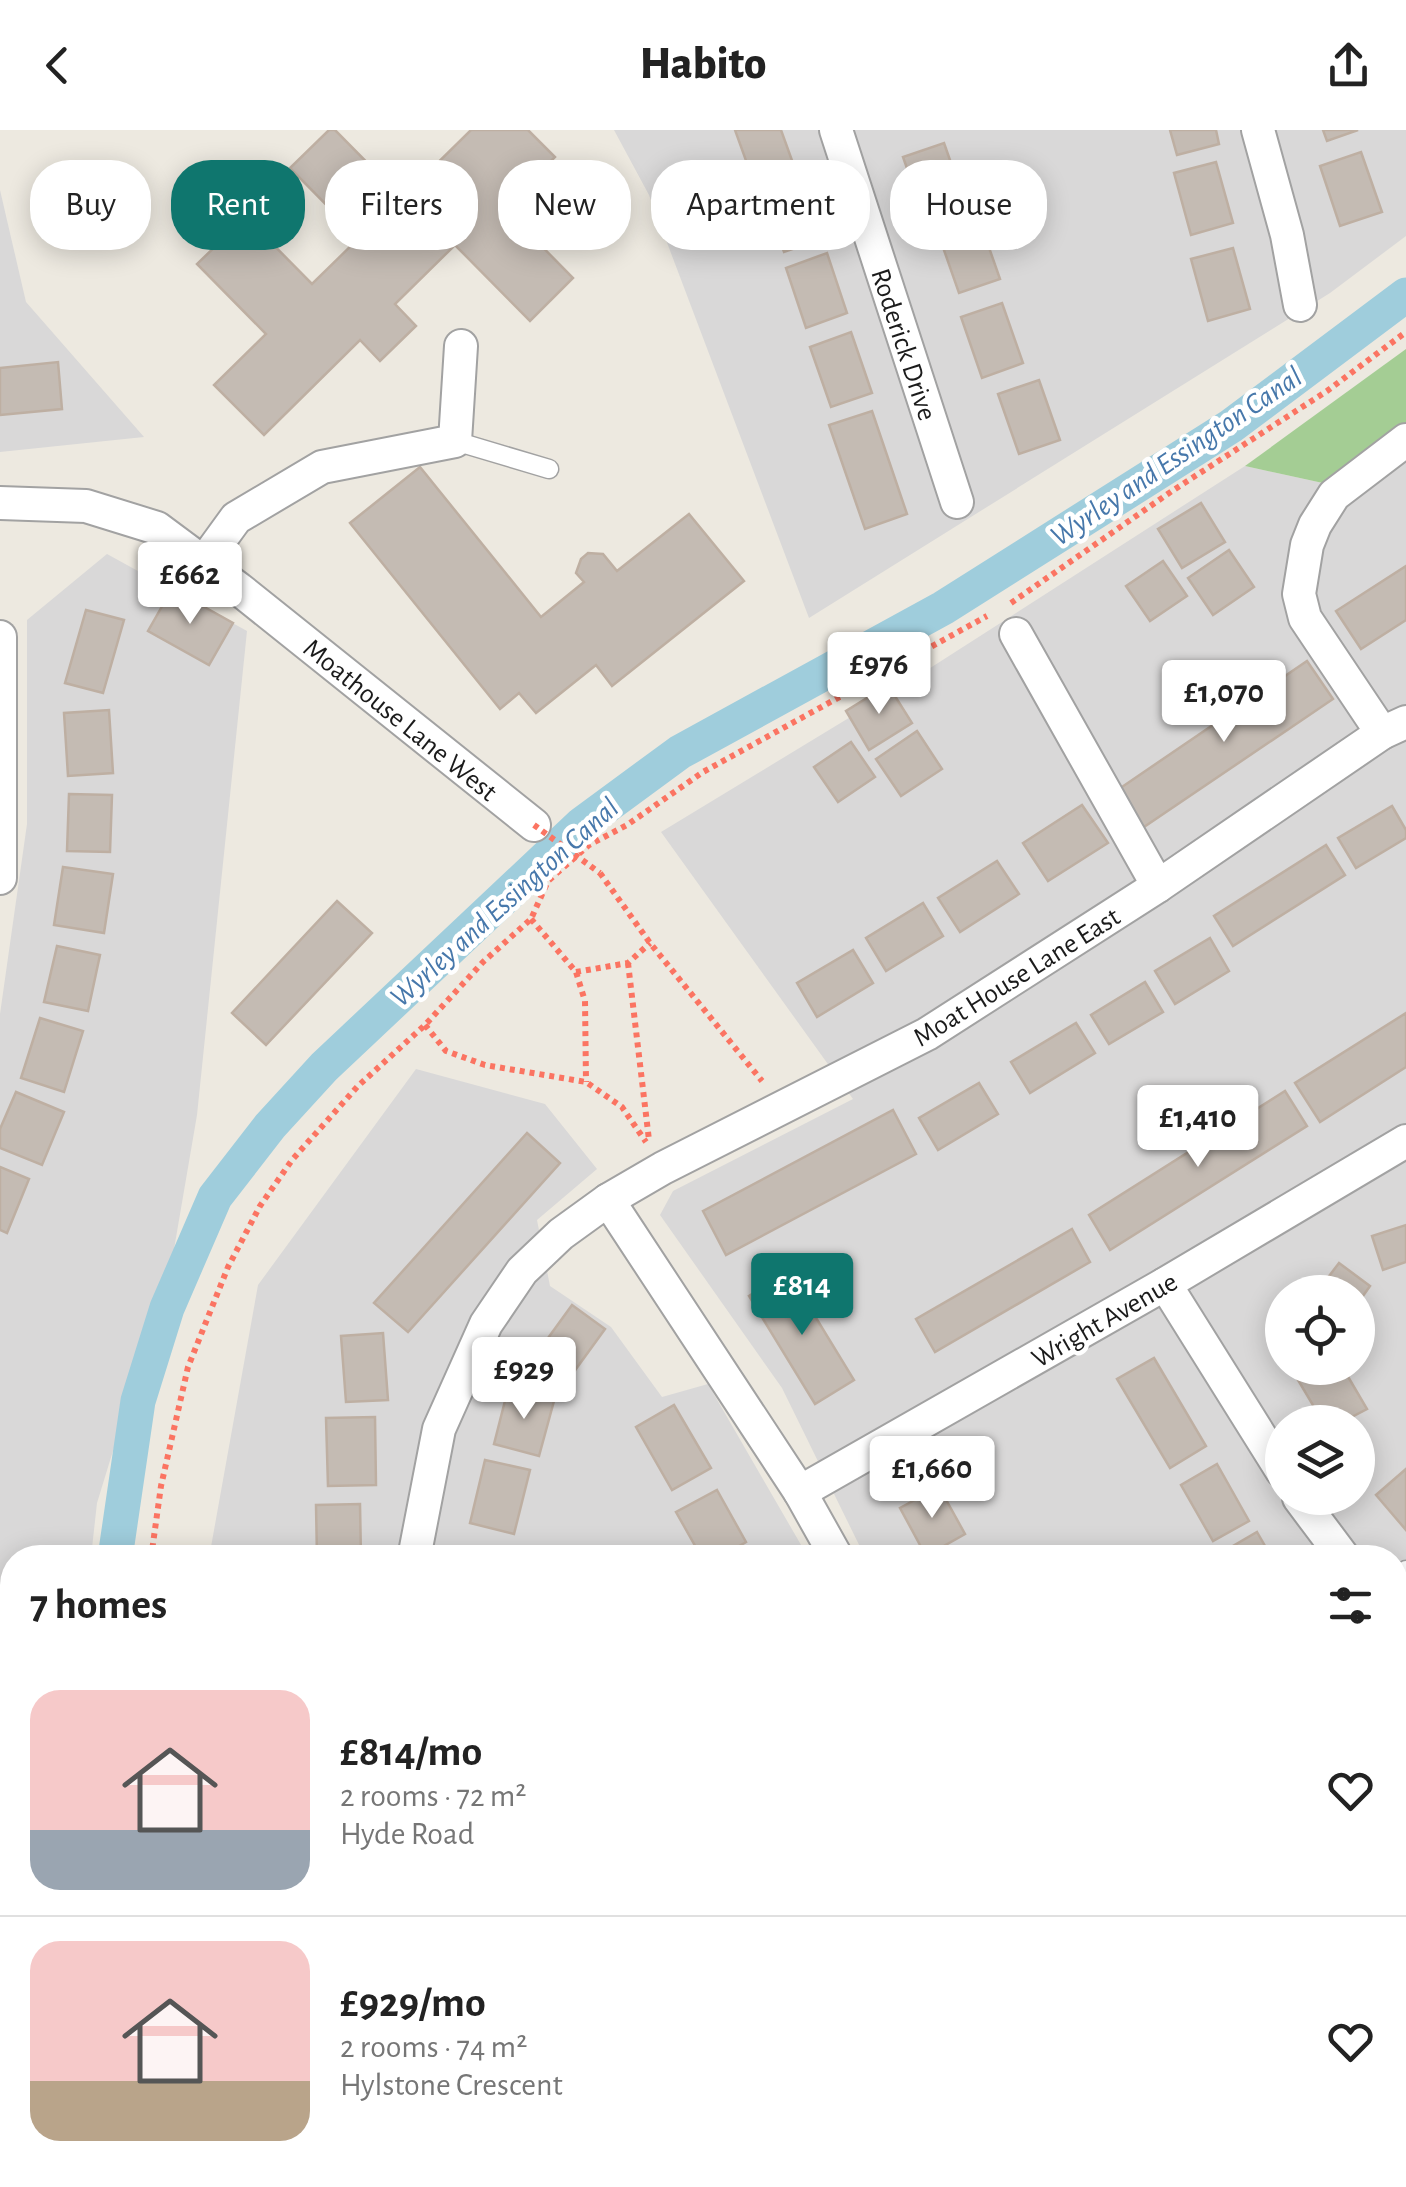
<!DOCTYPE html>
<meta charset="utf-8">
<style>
:root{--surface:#fff;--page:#f6f6f6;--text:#222;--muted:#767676;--line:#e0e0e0;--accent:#0f766e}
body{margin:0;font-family:"Alegreya Sans",sans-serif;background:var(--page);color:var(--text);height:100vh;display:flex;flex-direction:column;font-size:38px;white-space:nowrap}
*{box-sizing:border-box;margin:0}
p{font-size:32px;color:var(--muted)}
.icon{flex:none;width:55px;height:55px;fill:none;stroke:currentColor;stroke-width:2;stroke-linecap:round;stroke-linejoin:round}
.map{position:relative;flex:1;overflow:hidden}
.details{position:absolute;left:0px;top:1415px;width:1408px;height:642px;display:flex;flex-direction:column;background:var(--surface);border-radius:40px 40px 0 0;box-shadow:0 5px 25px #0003}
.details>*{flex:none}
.top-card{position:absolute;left:30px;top:30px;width:1348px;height:90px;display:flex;gap:20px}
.buttons{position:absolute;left:1265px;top:1145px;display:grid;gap:20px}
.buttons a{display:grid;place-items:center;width:110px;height:110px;border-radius:50%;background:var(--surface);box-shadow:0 5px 25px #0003;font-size:50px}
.price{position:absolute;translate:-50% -85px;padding:0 22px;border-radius:10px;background:#fff;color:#222;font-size:32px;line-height:65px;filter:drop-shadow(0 2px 5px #0008)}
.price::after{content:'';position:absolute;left:50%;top:60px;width:30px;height:22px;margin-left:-15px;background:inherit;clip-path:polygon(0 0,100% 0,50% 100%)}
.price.active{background:var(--accent);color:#fff}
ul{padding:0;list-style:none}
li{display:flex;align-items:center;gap:30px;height:250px;padding:0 30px}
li+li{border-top:2px solid var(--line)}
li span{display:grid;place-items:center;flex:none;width:280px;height:200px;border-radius:30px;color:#555}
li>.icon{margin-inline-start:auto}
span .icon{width:120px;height:120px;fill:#fffc;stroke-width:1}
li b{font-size:42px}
h2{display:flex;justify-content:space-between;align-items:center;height:120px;padding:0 30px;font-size:42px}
.tag{padding:0 35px;border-radius:40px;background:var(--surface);box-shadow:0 5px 25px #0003;font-size:35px;line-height:90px}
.tag.active{background:var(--accent);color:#fff}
header{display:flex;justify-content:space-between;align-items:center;height:130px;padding:0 30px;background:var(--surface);font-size:45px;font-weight:800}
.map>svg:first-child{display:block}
.residential{fill:#d9d8d8;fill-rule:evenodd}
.forest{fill:#a4cd94}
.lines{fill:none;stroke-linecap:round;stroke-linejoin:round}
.canal{stroke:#9fcddc;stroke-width:35}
.building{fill:#c4bbb3;stroke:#beafa2;stroke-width:2.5}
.lane-casing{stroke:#a2a2a2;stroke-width:21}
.street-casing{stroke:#a2a2a2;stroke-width:36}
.path{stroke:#fb7462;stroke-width:6;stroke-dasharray:5 5;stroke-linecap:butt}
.lane{stroke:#fff;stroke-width:18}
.street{stroke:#fff;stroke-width:32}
.path-bridge{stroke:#fb7462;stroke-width:6;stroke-dasharray:5 5;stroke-linecap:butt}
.labels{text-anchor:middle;stroke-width:9;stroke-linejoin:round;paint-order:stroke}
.street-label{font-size:28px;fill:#1b1b1b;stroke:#fff}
.water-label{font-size:30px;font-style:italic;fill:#4778ab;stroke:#fff}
</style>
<header><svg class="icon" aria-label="back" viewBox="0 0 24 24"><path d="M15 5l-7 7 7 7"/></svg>Habito<svg class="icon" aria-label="share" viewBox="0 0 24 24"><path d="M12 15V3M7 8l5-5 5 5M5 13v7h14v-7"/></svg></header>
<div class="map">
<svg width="1406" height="2057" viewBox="0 0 1406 2057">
<rect width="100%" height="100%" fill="#ede9e0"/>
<g class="residential">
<path d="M614 0H1406V106L1330 163 809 488 649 65Z"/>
<path d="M0 60 26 172 144 307 0 322Z"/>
<path d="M1406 304V2057H180V2045H1395V1428L865 1427 782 1258 660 1085 673 1061 853 969 661 702 913 549 1245 336 1332 355ZM1282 1162H1358V1238H1282ZM1282 1292H1358V1368H1282Z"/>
<path d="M107 424 247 501 197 985 173 1125 97 1373 91 1427 12 1428V2045H28L27 2057H0V884L27 694V490Z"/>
<path d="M416 939 545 974 597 1039 537 1090 550 1156 611 1197 662 1267 708 1254 808 1427 209 1428 258 1155Z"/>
</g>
<path class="forest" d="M1406 219V304L1332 355 1245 336Z"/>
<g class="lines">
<g class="canal">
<path d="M115 1428 138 1271 167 1178 215 1067 270 996 324 937 582 694 680 622 943 478 1231 296 1406 165"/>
<path d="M50 2057 51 2045"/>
</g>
</g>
<g class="building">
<path d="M329 0H335L402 68 471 0H528L555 27 504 78 573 148 530 191 455 115 395 174 416 196 380 231 360 210 264 305 214 255 266 204 197 134 246 87 312 154 359 108 290 38Z"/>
<path d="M735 0H781L794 36 753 50Z"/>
<path d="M1170 0H1216L1219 14 1177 25Z"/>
<path d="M1323 0H1358L1327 11Z"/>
<path d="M944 13 965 73 924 87 903 27Z"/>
<path d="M1361 22 1382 82 1340 96 1320 36Z"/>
<path d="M1216 32 1233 93 1191 105 1174 43Z"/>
<path d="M805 48 825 108 784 122 763 62Z"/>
<path d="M979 89 1000 149 959 163 938 103Z"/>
<path d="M1233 118 1250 179 1208 191 1191 129Z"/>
<path d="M827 123 847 183 806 198 786 138Z"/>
<path d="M1002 173 1023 233 982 248 961 187Z"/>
<path d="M851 202 872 263 831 277 810 217Z"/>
<path d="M58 232 62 279 0 285V238Z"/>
<path d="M1039 250 1060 310 1019 324 998 264Z"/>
<path d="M872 281 907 384 865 399 829 295Z"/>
<path d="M420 337 541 487 584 452 576 443 581 429 588 423 603 424 617 441 689 384 744 451 612 556 596 535 536 583 519 563 500 579 350 393Z"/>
<path d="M1201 373 1225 412 1182 438 1158 399Z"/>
<path d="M1229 420 1254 457 1213 485 1188 448Z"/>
<path d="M1163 431 1187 466 1150 491 1126 456Z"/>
<path d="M1406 436V490L1361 519 1336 481Z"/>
<path d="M172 459 233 493 209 535 148 501Z"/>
<path d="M86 480 124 490 103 563 65 553Z"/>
<path d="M1307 531 1333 569 1141 699 1116 661Z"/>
<path d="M888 555 912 593 869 620 846 581Z"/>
<path d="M109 580 113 643 68 646 64 583Z"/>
<path d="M917 601 942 639 901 666 876 629Z"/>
<path d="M851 612 875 647 838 672 814 637Z"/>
<path d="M69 664 112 665 110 722 67 721Z"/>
<path d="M1082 675 1108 713 1048 751 1023 713Z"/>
<path d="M1392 676 1406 700V708L1356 738 1338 708Z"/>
<path d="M1326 715 1345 745 1233 816 1214 786Z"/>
<path d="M997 731 1019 764 960 802 938 768Z"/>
<path d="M63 737 113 744 104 803 54 795Z"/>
<path d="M337 771 372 803 266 915 232 883Z"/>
<path d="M923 773 943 806 886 841 866 808Z"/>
<path d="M1210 808 1229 841 1175 874 1155 841Z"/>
<path d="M57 816 100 825 88 881 44 872Z"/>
<path d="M853 820 873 853 817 887 797 853Z"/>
<path d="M1145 852 1163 882 1109 914 1091 885Z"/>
<path d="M1406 883V937L1320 992 1295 953Z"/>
<path d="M40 888 83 901 64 962 21 948Z"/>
<path d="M1076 893 1095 923 1030 963 1011 932Z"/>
<path d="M979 953 998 984 938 1020 919 988Z"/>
<path d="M1285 961 1307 996 1110 1120 1089 1085Z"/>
<path d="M16 962 64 982 42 1035 0 1018V999Z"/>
<path d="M893 980 916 1024 726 1125 703 1081Z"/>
<path d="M527 1003 560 1033 408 1202 374 1173Z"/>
<path d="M0 1037 29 1049 7 1103 0 1100Z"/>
<path d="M1406 1095V1132L1383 1140 1372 1106Z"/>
<path d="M1072 1099 1090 1132 935 1222 916 1189Z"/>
<path d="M1339 1133 1370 1156 1358 1173V1162H1317Z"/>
<path d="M788 1142 854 1250 815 1274 749 1166Z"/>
<path d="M572 1175 605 1199 568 1250 535 1226Z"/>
<path d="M383 1203 388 1270 346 1272 341 1206Z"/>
<path d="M1154 1228 1206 1316 1170 1338 1117 1249Z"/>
<path d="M1308 1238H1343L1367 1279 1342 1292H1323L1295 1245Z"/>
<path d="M508 1259 554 1271 539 1326 494 1314Z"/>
<path d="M674 1275 711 1338 672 1360 636 1297Z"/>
<path d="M375 1287 376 1355 328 1356 326 1288Z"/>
<path d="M485 1330 530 1340 514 1404 470 1393Z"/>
<path d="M1217 1334 1249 1391 1213 1411 1181 1355Z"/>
<path d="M1406 1339V1400L1376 1365Z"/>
<path d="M939 1357 965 1404 926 1426 900 1378Z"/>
<path d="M717 1360 746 1412 719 1428H702L676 1382Z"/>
<path d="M360 1374 361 1428H317L316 1375Z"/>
<path d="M1257 1402 1272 1428H1224L1221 1423Z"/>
<path d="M1395 1547 1406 1560V1637L1395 1624Z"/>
<path d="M614 2045H660L674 2057H617L609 2051Z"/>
<path d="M1297 2045H1327L1333 2057H1285L1283 2053Z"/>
</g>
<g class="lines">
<g class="lane-casing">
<g id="lane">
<path d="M455 311 549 339"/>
<path d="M1395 1449 1406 1440"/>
<path d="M770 2057 773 2045"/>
</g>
</g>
<g class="street-casing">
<g id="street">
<path d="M836 0 957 372"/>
<path d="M1258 0 1287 105 1300 175"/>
<path d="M0 373 86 376 157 398 239 459 534 695"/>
<path d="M204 432 236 388 322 337 455 311 461 216"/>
<path d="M1016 504 1158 756"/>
<path d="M0 507V748"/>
<path d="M1382 603 1305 488 1299 464 1307 415 1315 395 1334 365 1406 310"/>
<path d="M608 1070 800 1362 837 1428"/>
<path d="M1165 1154 1282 1341"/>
<path d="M800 1362 1165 1154 1406 1011"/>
<path d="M1299 1368 1344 1428"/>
<path d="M414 1428 439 1299 469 1232 486 1194 522 1141 561 1104 608 1070 663 1038 927 904 1158 756 1382 603 1406 592"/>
<path d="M1395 1491 1406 1504"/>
<path d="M473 2045 482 2057"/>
<path d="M1188 2045 1195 2057"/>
</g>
</g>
<g class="path">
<path d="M1011 473 1172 361 1327 261 1406 202"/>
<path d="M600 743 650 813 762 951"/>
<path d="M531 789 576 842 585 871 586 952"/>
<path d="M628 833 649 1010"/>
<path d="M576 842 628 833 650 813"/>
<path d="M425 895 446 921 485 935 586 952 622 977 646 1012"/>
<path d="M151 1428 161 1356 188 1237 228 1137 260 1076 292 1030 358 956 425 895 483 832 531 789 548 751 589 715 627 695 703 642 987 486"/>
<path d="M91 2057 92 2045"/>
</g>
<use href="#lane" class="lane"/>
<use href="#street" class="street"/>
<path class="path-bridge" d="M534 695 600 743"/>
</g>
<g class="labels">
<g class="street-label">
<text transform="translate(905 214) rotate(72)" y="10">Roderick Drive</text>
<text transform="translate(401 589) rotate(39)" y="10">Moathouse Lane West</text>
<text transform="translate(1016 846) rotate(-32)" y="10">Moat House Lane East</text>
<text transform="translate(1104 1189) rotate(-30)" y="10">Wright Avenue</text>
</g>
<g class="water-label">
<text transform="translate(1176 326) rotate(-34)" y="10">Wyrley and Essington Canal</text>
<text transform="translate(504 772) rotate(-42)" y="10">Wyrley and Essington Canal</text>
</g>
</g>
</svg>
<div class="buttons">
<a><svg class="icon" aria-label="locate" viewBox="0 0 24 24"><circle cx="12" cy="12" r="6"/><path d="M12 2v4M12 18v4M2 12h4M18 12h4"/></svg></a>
<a><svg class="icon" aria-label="layers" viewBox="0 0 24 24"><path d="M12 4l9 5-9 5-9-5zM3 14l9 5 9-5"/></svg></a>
</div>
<b class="price" style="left:190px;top:497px">£662</b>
<b class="price" style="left:879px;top:587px">£976</b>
<b class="price" style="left:1224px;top:615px">£1,070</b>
<b class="price" style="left:1198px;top:1040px">£1,410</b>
<b class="price active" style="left:802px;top:1208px">£814</b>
<b class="price" style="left:524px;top:1292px">£929</b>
<b class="price" style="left:932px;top:1391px">£1,660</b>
<div class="top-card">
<a class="tag">Buy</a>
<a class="tag active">Rent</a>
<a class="tag">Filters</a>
<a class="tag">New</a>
<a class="tag">Apartment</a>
<a class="tag">House</a>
</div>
<section class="details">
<h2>7 homes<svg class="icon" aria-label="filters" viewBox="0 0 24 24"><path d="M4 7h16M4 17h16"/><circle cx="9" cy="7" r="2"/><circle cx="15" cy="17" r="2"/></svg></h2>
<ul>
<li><span style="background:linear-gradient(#f6c9c9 70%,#9aa5b1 0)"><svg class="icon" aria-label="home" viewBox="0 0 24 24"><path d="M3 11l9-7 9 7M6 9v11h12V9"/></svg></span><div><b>£814/mo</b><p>2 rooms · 72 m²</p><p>Hyde Road</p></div><svg class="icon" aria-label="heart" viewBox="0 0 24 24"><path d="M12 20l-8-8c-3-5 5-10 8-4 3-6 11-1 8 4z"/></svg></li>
<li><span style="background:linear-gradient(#f6c9c9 70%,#b9a48a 0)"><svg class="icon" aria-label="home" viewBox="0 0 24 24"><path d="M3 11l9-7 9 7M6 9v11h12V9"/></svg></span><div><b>£929/mo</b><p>2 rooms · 74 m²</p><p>Hylstone Crescent</p></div><svg class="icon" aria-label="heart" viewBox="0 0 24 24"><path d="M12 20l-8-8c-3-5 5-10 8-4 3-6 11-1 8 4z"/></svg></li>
</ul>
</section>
</div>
